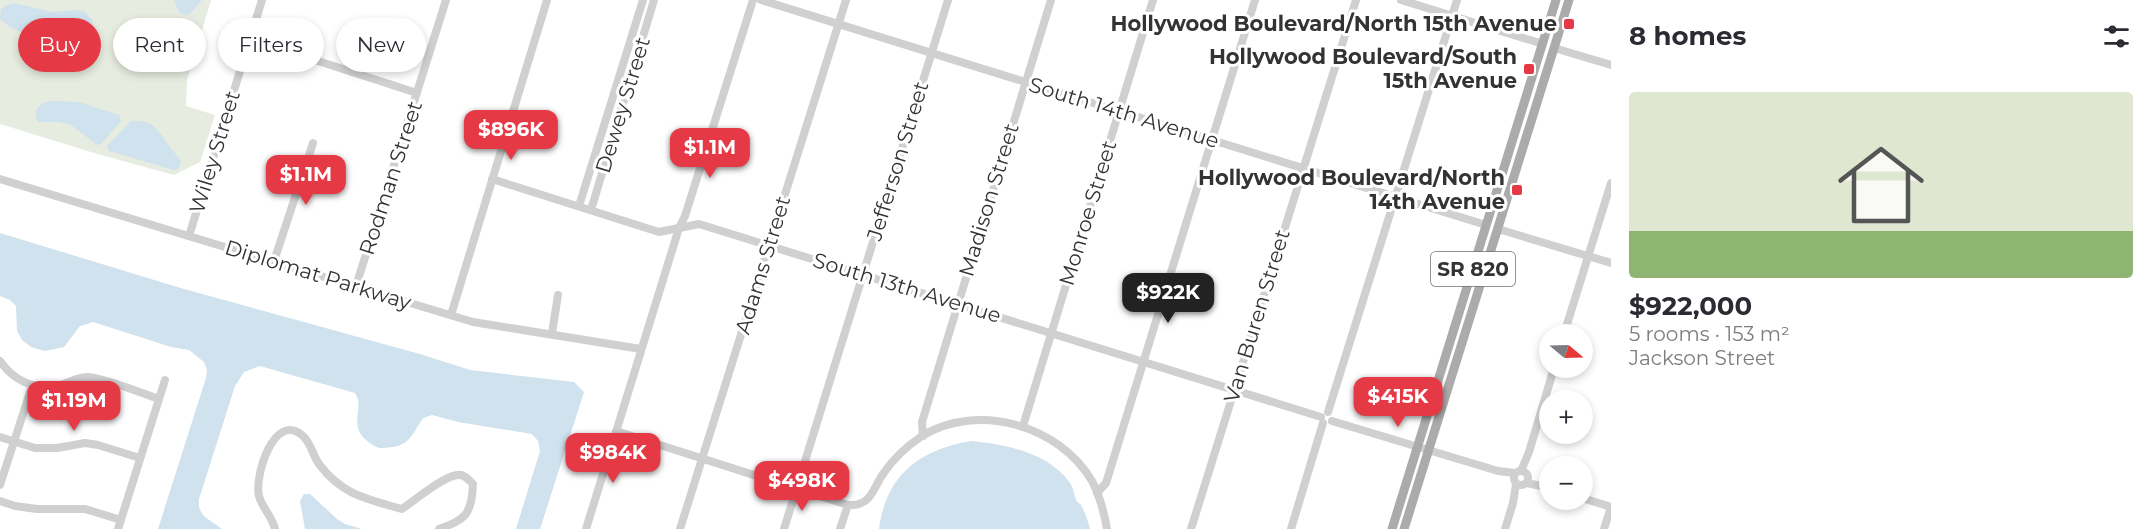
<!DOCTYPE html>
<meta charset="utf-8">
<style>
:root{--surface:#fff;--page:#f2f2f3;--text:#2b2b33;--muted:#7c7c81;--line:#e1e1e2;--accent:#e63946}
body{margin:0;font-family:Montserrat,sans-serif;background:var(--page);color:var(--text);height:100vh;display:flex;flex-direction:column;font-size:22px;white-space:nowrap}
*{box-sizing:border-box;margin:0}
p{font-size:20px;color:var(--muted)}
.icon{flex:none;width:33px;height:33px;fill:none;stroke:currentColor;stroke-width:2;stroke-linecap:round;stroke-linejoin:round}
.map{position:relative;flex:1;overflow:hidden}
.panel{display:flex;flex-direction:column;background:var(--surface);width:540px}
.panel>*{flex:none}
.banner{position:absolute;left:18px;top:18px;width:570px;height:54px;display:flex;gap:12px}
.needle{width:39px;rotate:109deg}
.buttons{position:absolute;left:1539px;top:324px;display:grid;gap:12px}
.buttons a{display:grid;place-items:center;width:54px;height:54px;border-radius:50%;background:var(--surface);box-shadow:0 3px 9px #0003;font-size:30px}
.price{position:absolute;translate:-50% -51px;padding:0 14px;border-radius:12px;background:var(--accent);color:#fff;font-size:20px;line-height:39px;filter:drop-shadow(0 2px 3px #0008)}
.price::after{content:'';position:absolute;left:50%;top:36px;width:18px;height:14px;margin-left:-9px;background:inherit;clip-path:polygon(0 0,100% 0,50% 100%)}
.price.active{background:#222;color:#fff}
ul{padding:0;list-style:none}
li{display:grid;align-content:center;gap:12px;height:318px;padding:0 18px}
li+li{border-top:2px solid var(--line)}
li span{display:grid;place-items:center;height:186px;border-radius:6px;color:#555}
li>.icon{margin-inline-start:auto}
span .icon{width:108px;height:108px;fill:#fffc;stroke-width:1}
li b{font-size:26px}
h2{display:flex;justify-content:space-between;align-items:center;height:72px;padding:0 18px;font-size:26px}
.pill{padding:0 21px;border-radius:27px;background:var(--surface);box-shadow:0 3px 9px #0003;font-size:21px;line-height:54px}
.pill.active{background:var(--accent);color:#fff}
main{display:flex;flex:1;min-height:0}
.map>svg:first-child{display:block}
.green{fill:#e6ecdf}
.water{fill:#cfe2ee}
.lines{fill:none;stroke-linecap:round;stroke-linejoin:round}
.minor{stroke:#d0d0d0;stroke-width:8}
.major{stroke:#ababab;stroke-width:9}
.poi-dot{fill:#e63946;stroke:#fff;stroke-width:2}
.labels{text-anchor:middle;stroke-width:6;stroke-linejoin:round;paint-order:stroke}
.shield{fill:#fff;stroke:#707070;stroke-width:1.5}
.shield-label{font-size:20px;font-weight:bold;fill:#333}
.poi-label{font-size:21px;font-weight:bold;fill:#333;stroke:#fff;text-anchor:end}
.street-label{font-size:21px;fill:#333;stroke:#fff}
</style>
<main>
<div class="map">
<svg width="1611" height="529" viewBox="0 0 1611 529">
<rect width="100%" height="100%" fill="#fff"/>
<path class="green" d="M0 0H211L187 80 186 106 215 115 200 162 174 175 101 155 0 124Z"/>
<g class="water">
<path d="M174 0H202L191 13 187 15 179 13Z"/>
<path d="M13 3 53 12 79 10 84 11 92 20C96 58 77 41 57 36 51 34 44 36 38 36 26 36 8 27 0 19L1 9 7 5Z"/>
<path d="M52 101 79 102 119 115 121 121 101 144 97 145 71 125 59 122H38C32 109 40 102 52 101Z"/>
<path d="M131 121C153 119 158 130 169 146 173 152 178 155 181 162L177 170H174L109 151 107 146Z"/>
<path d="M0 233 184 289 420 354 470 370 574 382 584 392 540 529H516L540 451 538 441 532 434 458 422 432 415 423 418C409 440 408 448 379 448 341 430 367 410 355 393L260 366 244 372 235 386 199 499C197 517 210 519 222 529H158L206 378 207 370 204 362 189 350 171 347 93 322 80 326 64 347 45 351 31 347 22 340 17 331 16 306 10 300 0 296Z"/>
<path d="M971 441C1005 444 1049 453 1070 483 1074 489 1074 495 1076 500 1078 503 1081 504 1082 507 1086 514 1088 522 1090 529H879C886 475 919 450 971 441Z"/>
<path d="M304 494H310L337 519 345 524 362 529H305L300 501Z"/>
</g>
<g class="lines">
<g class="minor">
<path d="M761 0 1486 225"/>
<path d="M1401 0 1543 44"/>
<path d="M1554 48 1611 65"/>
<path d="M287 51C280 58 276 58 267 54L264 46 267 40C278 36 286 39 287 51L417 93"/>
<path d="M0 179 473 322 641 349"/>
<path d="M492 179 659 232 699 224 1321 417"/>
<path d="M579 206 643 0"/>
<path d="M591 210 654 0"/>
<path d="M1498 229 1611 263"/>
<path d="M189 236 262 0"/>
<path d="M274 261 313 143"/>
<path d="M356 286 446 0"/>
<path d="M451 315 547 0"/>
<path d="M552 333 558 295"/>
<path d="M1564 334 1611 183"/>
<path d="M0 361C13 380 34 390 56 386 68 384 75 377 88 377 105 378 141 393 159 399"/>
<path d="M1328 412 1457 0"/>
<path d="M1332 421 1498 471 1515 473"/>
<path d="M1023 426 1153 0"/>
<path d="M616 431 848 505C855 505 859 505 865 501 873 496 877 482 883 474 893 459 907 446 922 436 978 402 1059 425 1092 481 1100 496 1104 512 1107 529"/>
<path d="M923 436 922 422 1051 0"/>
<path d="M0 437 35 448H57L85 443 98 445 140 458"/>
<circle cx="1521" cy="478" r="7"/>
<path d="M1521 471 1529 452 1554 368"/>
<path d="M1527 483 1550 488"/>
<path d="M0 485 32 386"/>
<path d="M1097 493 1106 483 1255 0"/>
<path d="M1582 498 1611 507"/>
<path d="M0 501 15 506 37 509H85L121 520"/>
<path d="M118 529 165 380"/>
<path d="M275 529C272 516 262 508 259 496 254 477 274 410 303 436 311 443 313 456 319 464 342 495 367 499 402 509 415 500 442 477 457 475 464 474 468 479 473 484 472 513 466 520 439 529"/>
<path d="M586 529 679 228 685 216 753 0"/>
<path d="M680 529 846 0"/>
<path d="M784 529 948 0"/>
<path d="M840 529 848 505"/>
<path d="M1191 529 1356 0"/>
<path d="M1291 529 1323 423"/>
<path d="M1505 529 1513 503 1516 484"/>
<path d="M1604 529 1611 507"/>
</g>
<g class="major">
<path d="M1392 529 1556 0"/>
<path d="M1404 529 1569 0"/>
</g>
</g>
<g class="poi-dot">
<rect x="1563" y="18" width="12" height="12" rx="3"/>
<rect x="1523" y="63" width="12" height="12" rx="3"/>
<rect x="1511" y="184" width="12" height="12" rx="3"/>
</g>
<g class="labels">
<rect class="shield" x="1431" y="252" width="84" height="34" rx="4.5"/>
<g class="shield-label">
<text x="1473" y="276">SR 820</text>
</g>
<g class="poi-label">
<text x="1557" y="31">Hollywood Boulevard/North 15th Avenue</text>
<text x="1517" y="64">Hollywood Boulevard/South<tspan x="1517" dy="24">15th Avenue</tspan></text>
<text x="1505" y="185">Hollywood Boulevard/North<tspan x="1505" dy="24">14th Avenue</tspan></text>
</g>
<g class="street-label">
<text transform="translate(623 105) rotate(-73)" y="7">Dewey Street</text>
<text transform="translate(1124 113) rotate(17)" y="7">South 14th Avenue</text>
<text transform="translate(215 152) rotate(-73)" y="7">Wiley Street</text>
<text transform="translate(898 161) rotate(-73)" y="7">Jefferson Street</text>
<text transform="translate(391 178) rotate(-72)" y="7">Rodman Street</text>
<text transform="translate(989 200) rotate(-73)" y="7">Madison Street</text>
<text transform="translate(1088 213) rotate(-73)" y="7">Monroe Street</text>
<text transform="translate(763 265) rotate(-73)" y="7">Adams Street</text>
<text transform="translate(318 275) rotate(17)" y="7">Diplomat Parkway</text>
<text transform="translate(907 288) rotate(17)" y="7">South 13th Avenue</text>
<text transform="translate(1257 316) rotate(-73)" y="7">Van Buren Street</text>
</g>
</g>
</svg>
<div class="buttons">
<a><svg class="needle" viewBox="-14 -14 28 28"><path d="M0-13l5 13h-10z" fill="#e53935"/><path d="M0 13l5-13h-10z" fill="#7c7c81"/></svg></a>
<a>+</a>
<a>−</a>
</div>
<b class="price" style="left:511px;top:161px">$896K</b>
<b class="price" style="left:710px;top:179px">$1.1M</b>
<b class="price" style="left:306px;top:206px">$1.1M</b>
<b class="price active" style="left:1168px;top:324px">$922K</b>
<b class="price" style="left:1398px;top:428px">$415K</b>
<b class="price" style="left:74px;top:432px">$1.19M</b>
<b class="price" style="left:613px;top:484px">$984K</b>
<b class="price" style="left:802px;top:512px">$498K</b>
<div class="banner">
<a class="pill active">Buy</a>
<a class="pill">Rent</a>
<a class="pill">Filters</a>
<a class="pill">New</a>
</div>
</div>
<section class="panel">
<h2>8 homes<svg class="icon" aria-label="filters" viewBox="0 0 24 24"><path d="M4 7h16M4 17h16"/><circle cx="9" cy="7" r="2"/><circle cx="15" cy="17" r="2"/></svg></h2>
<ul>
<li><span style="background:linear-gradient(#dfe7d0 75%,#8fb573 0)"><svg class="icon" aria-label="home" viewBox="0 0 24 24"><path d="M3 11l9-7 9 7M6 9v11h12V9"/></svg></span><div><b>$922,000</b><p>5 rooms · 153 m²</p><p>Jackson Street</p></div></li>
</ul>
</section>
</main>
